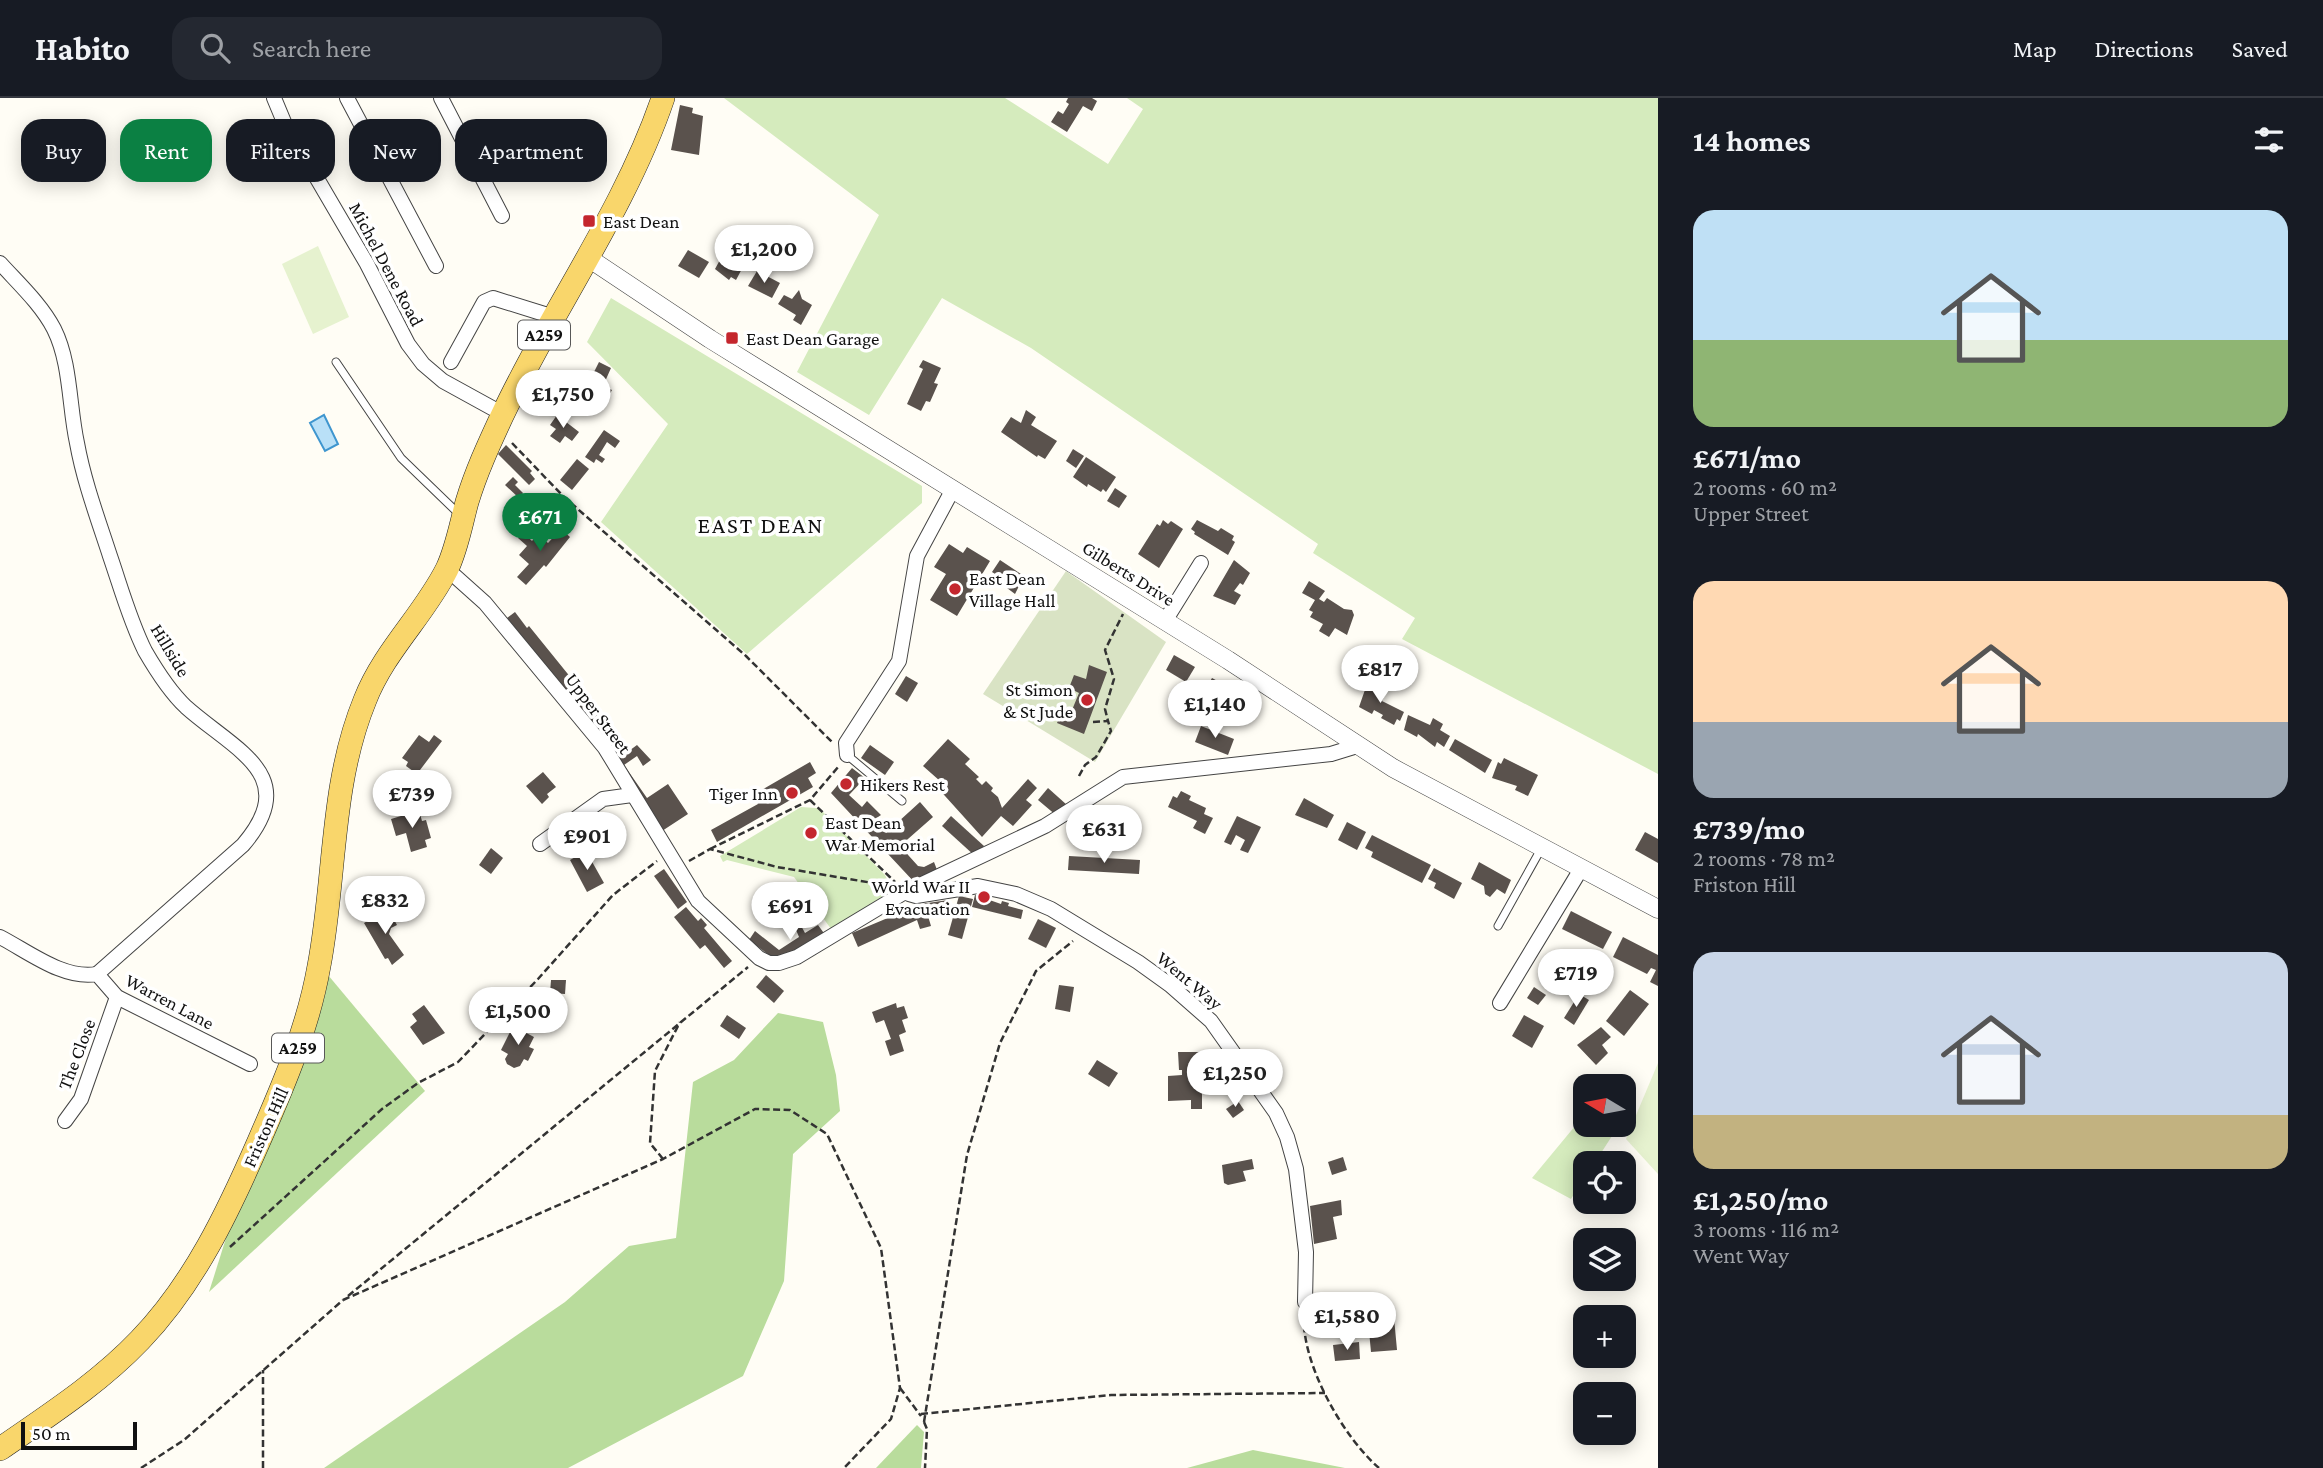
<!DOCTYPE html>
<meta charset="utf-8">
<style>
:root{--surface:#171b24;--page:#242831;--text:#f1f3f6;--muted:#9ea1a6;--line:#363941;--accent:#0b8043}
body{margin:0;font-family:"Crimson Pro",serif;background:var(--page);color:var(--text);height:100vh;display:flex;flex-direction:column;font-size:26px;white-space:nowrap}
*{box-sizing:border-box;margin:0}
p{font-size:23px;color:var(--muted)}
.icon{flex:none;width:38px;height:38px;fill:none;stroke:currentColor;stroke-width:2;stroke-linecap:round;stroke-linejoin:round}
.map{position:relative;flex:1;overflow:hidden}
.sheet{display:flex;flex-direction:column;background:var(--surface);width:665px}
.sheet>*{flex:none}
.hud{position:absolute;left:21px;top:21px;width:665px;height:63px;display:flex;gap:14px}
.needle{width:46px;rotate:280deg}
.fabs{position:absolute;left:1573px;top:976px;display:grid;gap:14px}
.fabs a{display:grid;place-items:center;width:63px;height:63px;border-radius:14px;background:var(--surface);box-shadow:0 4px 18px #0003;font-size:35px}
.scale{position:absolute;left:21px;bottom:18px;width:116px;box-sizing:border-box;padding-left:7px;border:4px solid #111;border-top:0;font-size:19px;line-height:24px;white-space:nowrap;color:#111;-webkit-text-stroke:5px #fff;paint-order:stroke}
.price{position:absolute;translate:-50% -60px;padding:0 16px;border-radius:24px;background:#fff;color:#222;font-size:23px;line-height:46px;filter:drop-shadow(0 2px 4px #0008)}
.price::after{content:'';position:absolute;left:50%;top:42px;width:21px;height:16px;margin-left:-10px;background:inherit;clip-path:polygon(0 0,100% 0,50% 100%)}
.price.on{background:var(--accent);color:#fff}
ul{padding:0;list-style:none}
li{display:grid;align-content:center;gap:14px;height:371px;padding:0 35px}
li span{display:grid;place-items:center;height:217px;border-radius:21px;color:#555}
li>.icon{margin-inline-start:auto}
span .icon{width:126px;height:126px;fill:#fffc;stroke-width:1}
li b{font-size:30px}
h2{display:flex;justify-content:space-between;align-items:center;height:84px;padding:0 35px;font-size:30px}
.pill{padding:0 24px;border-radius:21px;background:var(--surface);box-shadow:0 4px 18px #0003;font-size:24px;line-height:63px}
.pill.on{background:var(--accent);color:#fff}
header{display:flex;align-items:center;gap:42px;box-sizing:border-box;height:98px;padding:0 35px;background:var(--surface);border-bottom:2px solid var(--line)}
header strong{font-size:33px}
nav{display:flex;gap:38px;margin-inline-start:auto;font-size:24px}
.search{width:490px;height:63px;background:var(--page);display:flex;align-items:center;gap:18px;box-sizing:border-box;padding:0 24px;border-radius:21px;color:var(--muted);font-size:26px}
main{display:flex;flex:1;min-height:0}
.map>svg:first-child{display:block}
.green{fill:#d5ebbd}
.forest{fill:#b9dc9c}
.cemetery{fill:#d9e3c4}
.pitch{fill:#e6f2cf}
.water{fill:#b9e0f7;stroke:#3f96cf;stroke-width:2}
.building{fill:#5a524d}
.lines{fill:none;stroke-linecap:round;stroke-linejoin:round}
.service-casing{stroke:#444;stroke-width:9}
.minor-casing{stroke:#444;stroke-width:16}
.tertiary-casing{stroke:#444;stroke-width:19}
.primary-casing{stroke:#222;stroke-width:24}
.path{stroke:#333;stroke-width:2.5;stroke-dasharray:7 3.5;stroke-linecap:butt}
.service{stroke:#fff;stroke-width:7}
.minor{stroke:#fff;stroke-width:14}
.tertiary{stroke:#fff;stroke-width:18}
.primary{stroke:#f9d66b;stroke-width:23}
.poi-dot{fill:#c4262e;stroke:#fff;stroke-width:2.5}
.labels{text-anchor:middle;stroke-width:7;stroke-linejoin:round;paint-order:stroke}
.shield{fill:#fff;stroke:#585858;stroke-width:2}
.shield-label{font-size:18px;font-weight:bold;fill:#111}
.poi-label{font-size:19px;fill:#111;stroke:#fff;text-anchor:start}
.street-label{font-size:19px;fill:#111;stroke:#fff}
.quarter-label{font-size:23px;letter-spacing:2px;fill:#111;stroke:#fff}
</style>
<header>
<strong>Habito</strong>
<div class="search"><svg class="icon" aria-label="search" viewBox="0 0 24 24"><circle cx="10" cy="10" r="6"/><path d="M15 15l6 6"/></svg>Search here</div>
<nav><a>Map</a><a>Directions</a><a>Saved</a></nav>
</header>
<main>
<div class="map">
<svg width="1658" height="1370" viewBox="0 0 1658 1370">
<rect width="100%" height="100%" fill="#fffdf5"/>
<g class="green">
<path d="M724 0H1005L1108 66 1143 11 1127 0H1658V676L1402 541 1415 520 1313 455 1318 446 1031 250 942 200 869 317 797 274 879 117Z"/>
<path d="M611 200 922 388V405L747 556 601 424 668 326 587 244Z"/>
<path d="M801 709 816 710 823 714 885 777 890 787 888 795 831 831 794 779 727 762 723 764 720 758Z"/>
<path d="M1585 1016 1586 1027H1619L1594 1066H1586L1585 1079 1571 1101 1532 1080Z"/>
</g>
<g class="forest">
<path d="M328 877 425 993 209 1194 227 1137Z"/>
<path d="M778 915 823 924 836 977 840 1013 793 1056 784 1183 743 1278 568 1370H324L565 1204 629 1148 676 1140 693 984 734 962Z"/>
<path d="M917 1327 924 1334 921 1370H876Z"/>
<path d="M1253 1352 1345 1370H1187Z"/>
</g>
<path class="cemetery" d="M1066 473 1166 544 1095 664 983 596Z"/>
<g class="pitch">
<path d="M318 148 349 219 313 236 282 166Z"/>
<path d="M1658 965V1076L1626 1041Z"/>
</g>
<path class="water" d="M324 317 338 346 325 353 310 325Z"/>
<g class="building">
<path d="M1068 0H1092L1097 3 1092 13 1083 8 1067 34 1051 24 1058 13 1063 16 1069 6 1066 4Z"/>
<path d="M680 7 693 10 692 15 703 18 699 57 671 52Z"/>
<path d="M732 140 737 143 731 154 746 162 750 155 757 159 750 171 744 167 736 182 731 179 729 182 715 171Z"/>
<path d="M688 152 709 164 699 180 678 168Z"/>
<path d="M757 173 780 185 772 200 748 188Z"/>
<path d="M799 192 802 201 812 207 801 227 793 222 796 217 778 206 784 197 792 201Z"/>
<path d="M923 262 941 270 934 285 938 286 930 304 926 303 921 313 907 306 923 271 919 269Z"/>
<path d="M599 264 611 270 603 288 612 292 607 301 598 297 589 316 576 310Z"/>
<path d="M1026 312 1036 319 1031 327 1057 343 1045 361 1038 357 1037 359 1001 334 1011 319 1021 325Z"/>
<path d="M557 317 579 334 572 343 565 338 560 345 550 338 556 331 550 327Z"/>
<path d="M604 332 620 343 615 350 607 344 599 357 605 361 602 365 596 361 594 365 585 359Z"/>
<path d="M506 347 532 373 530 375 535 381 529 387 498 356Z"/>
<path d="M1073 351 1084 358 1076 370 1066 363Z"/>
<path d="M1086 359 1116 379 1106 394 1103 391 1101 394 1088 386 1087 389 1073 379Z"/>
<path d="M577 361 589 371 572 392 560 382Z"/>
<path d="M513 379 518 384 515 387 523 395 519 400 505 387Z"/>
<path d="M1115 390 1127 398 1119 410 1107 403Z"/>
<path d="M1163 422 1168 426 1171 423 1183 431 1159 470 1138 456 1157 426 1160 428Z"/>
<path d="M1197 422 1218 433 1221 430 1234 438 1232 442 1235 444 1228 457 1194 436 1195 434 1191 431Z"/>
<path d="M561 431 570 439 546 469 544 467 526 487 517 479 529 466 519 457 527 448 518 440 523 434 532 443 538 436 548 445Z"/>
<path d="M949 446 963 455 967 449 990 463 957 518 930 502 946 476 934 469Z"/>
<path d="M1000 462 1024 478 1015 496 1007 490 1010 486 992 474Z"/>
<path d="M1234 462 1250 475 1243 487 1240 485 1234 493 1241 497 1235 507 1213 498Z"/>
<path d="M1309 483 1325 493 1319 501 1324 504 1327 500 1344 511 1352 512 1354 517 1347 537 1335 530 1329 539 1319 533 1323 526 1310 519 1313 514 1309 512 1315 502 1302 495Z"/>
<path d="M515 514 527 530 529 528 614 633 605 641 507 520Z"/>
<path d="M1174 557 1195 569 1186 584 1166 572Z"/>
<path d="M1089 567 1107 574 1084 636 1057 625 1064 608 1072 612 1079 595 1069 590 1074 577 1086 581Z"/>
<path d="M906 578 918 585 907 604 895 596Z"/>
<path d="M1212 580 1236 593 1227 609 1203 596Z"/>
<path d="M1367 586 1386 595 1382 603 1404 614 1400 623 1397 621 1394 627 1381 620 1383 617 1374 612 1372 616 1359 609Z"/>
<path d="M1408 617 1430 627 1433 620 1443 626 1440 632 1450 638 1444 649 1437 644 1435 649 1418 636 1417 639 1404 632Z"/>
<path d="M1201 628 1234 641 1228 657 1195 644Z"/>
<path d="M419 637 429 644 434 637 442 643 417 676 406 668 408 664 402 660Z"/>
<path d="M948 641 970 661 965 666 979 679 976 681 982 687 986 683 993 690 991 693 998 699 1002 710 1028 681 1037 690 1026 702 1032 707 1013 728 1001 718 982 739 936 688 940 683 923 668Z"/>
<path d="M1455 641 1492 662 1485 675 1449 652Z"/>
<path d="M637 647 651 662 643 668 637 658 624 667 647 700 668 686 688 716 662 733 614 664Z"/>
<path d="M870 647 894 664 885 677 861 660Z"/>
<path d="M1504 660 1538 677 1528 698 1515 692 1517 688 1492 680 1498 664 1501 666Z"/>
<path d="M810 664 816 675 808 680 813 689 717 744 711 732 758 706 753 697Z"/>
<path d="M852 670 865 680 849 697 862 709 867 703 881 717 875 721 886 735 920 704 933 719 900 748 918 768 924 769 934 764 939 777 916 786 831 695Z"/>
<path d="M543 674 556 689 547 696 549 699 542 706 526 688Z"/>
<path d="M1048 690 1067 707 1057 718 1038 702Z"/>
<path d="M1181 693 1191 698 1189 702 1206 710 1204 716 1213 720 1205 736 1193 730 1197 723 1168 709 1173 698 1177 700Z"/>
<path d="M1304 700 1334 717 1327 730 1295 717Z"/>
<path d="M411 715 412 719 420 716 422 723 426 722 431 740 425 742 427 749 411 754 406 735 396 738 391 721Z"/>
<path d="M951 718 984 748 975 758 942 728Z"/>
<path d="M1237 718 1261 729 1248 755 1240 752 1245 742 1236 737 1231 747 1224 744Z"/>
<path d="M1347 724 1366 734 1357 752 1338 742Z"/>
<path d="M1645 734 1658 741V765L1635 752Z"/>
<path d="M603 737 612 752 602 758 592 743Z"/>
<path d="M1372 737 1431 767 1422 785 1371 759 1373 754 1365 750Z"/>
<path d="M491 750 503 760 491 776 479 767Z"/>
<path d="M586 753 604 785 587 794 570 762Z"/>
<path d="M1069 758 1140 762 1139 776 1068 772Z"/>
<path d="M1479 764 1511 782 1505 796 1497 791 1490 799 1485 796 1484 788 1471 781Z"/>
<path d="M1434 770 1462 785 1454 801 1434 790 1436 785 1428 781Z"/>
<path d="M664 771 687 804 678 811 654 778Z"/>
<path d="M792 784 802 802 793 808 789 800 767 812 761 802Z"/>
<path d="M975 797 1001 806 1002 803 1009 805 1008 808 1023 812 1021 821 972 809Z"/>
<path d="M959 798 973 801 962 841 948 837Z"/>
<path d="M948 802 949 815 928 818 931 828 920 831 917 822 858 849 852 835 921 806Z"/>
<path d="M686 809 698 823 701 820 707 827 704 830 732 863 724 870 705 847 700 851 674 819Z"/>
<path d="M388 811 397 827 391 830 389 836 404 857 392 867 388 860 385 861 364 825Z"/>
<path d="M1571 813 1612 834 1603 851 1562 831Z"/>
<path d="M1038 821 1056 830 1046 850 1028 841Z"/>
<path d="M799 824 805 835 818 827 826 838 803 853 773 860 749 842 755 833 779 852 799 839 794 827Z"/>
<path d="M1623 839 1658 857V888L1650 884 1656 872 1651 870 1647 876 1613 859Z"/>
<path d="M1592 871 1603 878 1596 890 1585 883Z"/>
<path d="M766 877 784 893 774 905 756 889Z"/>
<path d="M551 882H566L565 896 550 895Z"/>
<path d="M1059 887 1074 889 1070 914 1055 911Z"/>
<path d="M1534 889 1546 897 1538 907 1527 900Z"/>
<path d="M1630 892 1649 906 1624 938 1606 923Z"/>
<path d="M1579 896 1589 902 1574 927 1564 920Z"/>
<path d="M896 905 897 910 904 908 908 920 902 922 906 934 899 937 904 953 890 958 885 943 891 941 884 922 876 925 872 914Z"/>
<path d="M424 907 445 935 423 947 410 929 417 923 412 916Z"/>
<path d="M727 917 746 930 739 941 720 928Z"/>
<path d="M1524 917 1544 928 1532 950 1512 938Z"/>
<path d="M513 928 534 939 529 949 534 951 528 963 524 961 520 968 514 970 507 966 505 961 508 956 501 952Z"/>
<path d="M1601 929 1611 939 1602 947 1608 955 1596 967 1577 947Z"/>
<path d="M1178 954H1202V980L1208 979V986H1202V1011H1191V1002L1168 1003V978L1182 977V972H1179Z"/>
<path d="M1097 962 1118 975 1109 989 1088 976Z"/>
<path d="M1238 1003 1244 1012 1233 1020 1226 1011Z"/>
<path d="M1343 1059 1347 1072 1332 1077 1328 1064Z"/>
<path d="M1252 1061 1254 1071 1243 1073 1246 1083 1228 1087 1224 1085 1222 1067Z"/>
<path d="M1341 1102 1342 1117 1333 1119 1337 1141 1314 1146 1310 1108Z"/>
<path d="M1393 1209 1397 1252 1371 1254 1367 1212Z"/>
<path d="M1359 1244 1360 1261 1335 1263 1333 1247Z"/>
</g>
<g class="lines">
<g class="service-casing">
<g id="service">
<path d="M336 264 401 360 460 417"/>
<path d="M847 657 902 703"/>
<path d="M1498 828 1541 751"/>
</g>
</g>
<g class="minor-casing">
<g id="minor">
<path d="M274 0 284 24 367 166 408 246 423 266 443 283 503 316"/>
<path d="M347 0 436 168"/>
<path d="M441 0 502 118"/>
<path d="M0 165C18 185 41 206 54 231 71 265 69 309 77 345 84 384 98 421 110 458 121 490 130 523 145 553 156 572 170 594 186 609 234 652 303 677 243 747L97 876"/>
<path d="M451 264 484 204 493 200 554 219"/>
<path d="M447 471 485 505 605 650 698 803 759 860 769 865H779L797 859 905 794 1045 728 1123 679 1331 656 1357 648"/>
<path d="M1165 523 1201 465"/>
<path d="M847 657 846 645 899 563 917 458 953 391"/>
<path d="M540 746 603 701 632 697"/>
<path d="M909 796 916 798 978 788 1016 796 1051 811 1138 864 1170 887 1211 923 1276 1015 1287 1039 1296 1071 1306 1154 1305 1204"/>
<path d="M0 839C29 854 64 882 97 876L117 899 250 966"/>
<path d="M1500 905 1581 771"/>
<path d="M65 1023 81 1001 117 899"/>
</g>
</g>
<g class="tertiary-casing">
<path id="tertiary" d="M587 159 710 241 1228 562 1393 670 1658 811"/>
</g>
<g class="primary-casing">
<path id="primary" d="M0 1351C49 1317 99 1285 140 1242 194 1186 228 1114 259 1043 284 986 308 930 319 868 336 779 330 687 365 602 384 553 424 517 447 471 457 450 461 426 467 404 476 374 489 346 502 318 552 211 625 112 663 0"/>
</g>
<g class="path">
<path d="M512 345 564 399 746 558 832 644"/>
<path d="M1093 624 1108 623 1105 611 1114 581 1105 552 1123 516"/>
<path d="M1079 678 1085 667 1096 659 1111 633 1108 623"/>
<path d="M810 702 895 784"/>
<path d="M710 751 810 702 839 668"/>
<path d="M689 763 710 751 777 769 885 787"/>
<path d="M663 1061 650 1045 655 973 680 924"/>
<path d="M230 1149 382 1011 418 985 458 964 538 881 613 797 657 763"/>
<path d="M348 1198 748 869"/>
<path d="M343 1202 663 1061 755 1011 790 1012 827 1036 881 1150 900 1290 891 1321 844 1370"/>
<path d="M1304 1217C1301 1265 1343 1339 1379 1370"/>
<path d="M900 1290 921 1318"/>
<path d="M921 1316 1111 1297 1325 1295"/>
<path d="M924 1324 967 1057 1000 945 1036 873 1073 843"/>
<path d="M924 1324 927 1331 925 1370"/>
<path d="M141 1370 184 1342 343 1202"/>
<path d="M263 1370V1272"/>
</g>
<use href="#service" class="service"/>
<use href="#minor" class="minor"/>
<use href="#tertiary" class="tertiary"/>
<use href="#primary" class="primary"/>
</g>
<g class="poi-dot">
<rect x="582" y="116" width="14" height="14" rx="3.5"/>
<rect x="725" y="233" width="14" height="14" rx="3.5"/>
<circle cx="955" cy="491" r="7"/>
<circle cx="1087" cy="602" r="7"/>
<circle cx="846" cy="686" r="7"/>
<circle cx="792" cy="695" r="7"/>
<circle cx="811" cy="735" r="7"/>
<circle cx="984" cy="799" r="7"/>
</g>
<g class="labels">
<g class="shield">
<rect x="518" y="222.5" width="52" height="29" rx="5"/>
<rect x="272" y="935.5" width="52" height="29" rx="5"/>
</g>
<g class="shield-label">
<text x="544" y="243">A259</text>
<text x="298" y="956">A259</text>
</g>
<g class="poi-label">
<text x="603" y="130">East Dean</text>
<text x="746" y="247">East Dean Garage</text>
<text x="969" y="487">East Dean<tspan x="969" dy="22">Village Hall</tspan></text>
<text x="1073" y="598" text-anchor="end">St Simon<tspan x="1073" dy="22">&amp; St Jude</tspan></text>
<text x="860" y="693">Hikers Rest</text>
<text x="778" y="702" text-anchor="end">Tiger Inn</text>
<text x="825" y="731">East Dean<tspan x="825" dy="22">War Memorial</tspan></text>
<text x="970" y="795" text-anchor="end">World War II<tspan x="970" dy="22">Evacuation</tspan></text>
</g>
<g class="street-label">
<text transform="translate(387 166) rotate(62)" y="7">Michel Dene Road</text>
<text transform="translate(1129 475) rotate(32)" y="7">Gilberts Drive</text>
<text transform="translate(171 552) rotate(59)" y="7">Hillside</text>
<text transform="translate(599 615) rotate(53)" y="7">Upper Street</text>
<text transform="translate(1190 882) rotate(40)" y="7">Went Way</text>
<text transform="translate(170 903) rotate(28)" y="7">Warren Lane</text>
<text transform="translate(76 956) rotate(-69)" y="7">The Close</text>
<text transform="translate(265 1029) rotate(-66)" y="7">Friston Hill</text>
</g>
<g class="quarter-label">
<text x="761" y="435">EAST DEAN</text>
</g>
</g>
</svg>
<div class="fabs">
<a><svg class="needle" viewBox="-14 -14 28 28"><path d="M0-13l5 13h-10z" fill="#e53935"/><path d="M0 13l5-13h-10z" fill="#9ea1a6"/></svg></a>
<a><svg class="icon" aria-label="locate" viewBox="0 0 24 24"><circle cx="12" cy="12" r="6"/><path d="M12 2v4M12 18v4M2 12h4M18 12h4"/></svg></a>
<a><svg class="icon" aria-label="layers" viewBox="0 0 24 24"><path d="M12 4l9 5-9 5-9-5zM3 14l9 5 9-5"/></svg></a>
<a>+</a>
<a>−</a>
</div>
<div class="scale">50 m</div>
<b class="price" style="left:764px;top:187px">£1,200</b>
<b class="price" style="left:563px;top:332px">£1,750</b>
<b class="price on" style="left:540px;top:455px">£671</b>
<b class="price" style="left:1380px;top:607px">£817</b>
<b class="price" style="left:1215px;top:642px">£1,140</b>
<b class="price" style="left:412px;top:732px">£739</b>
<b class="price" style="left:1104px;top:767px">£631</b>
<b class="price" style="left:587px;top:774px">£901</b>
<b class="price" style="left:385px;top:838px">£832</b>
<b class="price" style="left:790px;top:844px">£691</b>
<b class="price" style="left:1576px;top:911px">£719</b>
<b class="price" style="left:518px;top:949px">£1,500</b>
<b class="price" style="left:1235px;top:1011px">£1,250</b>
<b class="price" style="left:1347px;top:1254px">£1,580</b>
<div class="hud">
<a class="pill">Buy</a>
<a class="pill on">Rent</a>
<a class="pill">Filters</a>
<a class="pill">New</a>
<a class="pill">Apartment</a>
</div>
</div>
<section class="sheet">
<h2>14 homes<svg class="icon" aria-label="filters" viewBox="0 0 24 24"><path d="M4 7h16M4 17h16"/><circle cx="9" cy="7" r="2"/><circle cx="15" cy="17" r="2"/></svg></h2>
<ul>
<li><span style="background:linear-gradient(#bfe0f5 60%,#8fb573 0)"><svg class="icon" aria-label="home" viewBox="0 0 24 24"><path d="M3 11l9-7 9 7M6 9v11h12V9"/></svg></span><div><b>£671/mo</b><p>2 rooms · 60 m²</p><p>Upper Street</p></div></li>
<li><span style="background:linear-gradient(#ffd9b3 65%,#9aa5b1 0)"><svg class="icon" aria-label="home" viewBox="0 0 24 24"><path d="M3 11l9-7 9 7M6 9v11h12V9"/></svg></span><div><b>£739/mo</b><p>2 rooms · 78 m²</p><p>Friston Hill</p></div></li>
<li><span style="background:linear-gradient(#c9d6e8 75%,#c2b280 0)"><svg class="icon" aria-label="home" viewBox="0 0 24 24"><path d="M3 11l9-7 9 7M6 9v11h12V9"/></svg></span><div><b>£1,250/mo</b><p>3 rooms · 116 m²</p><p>Went Way</p></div></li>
</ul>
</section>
</main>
